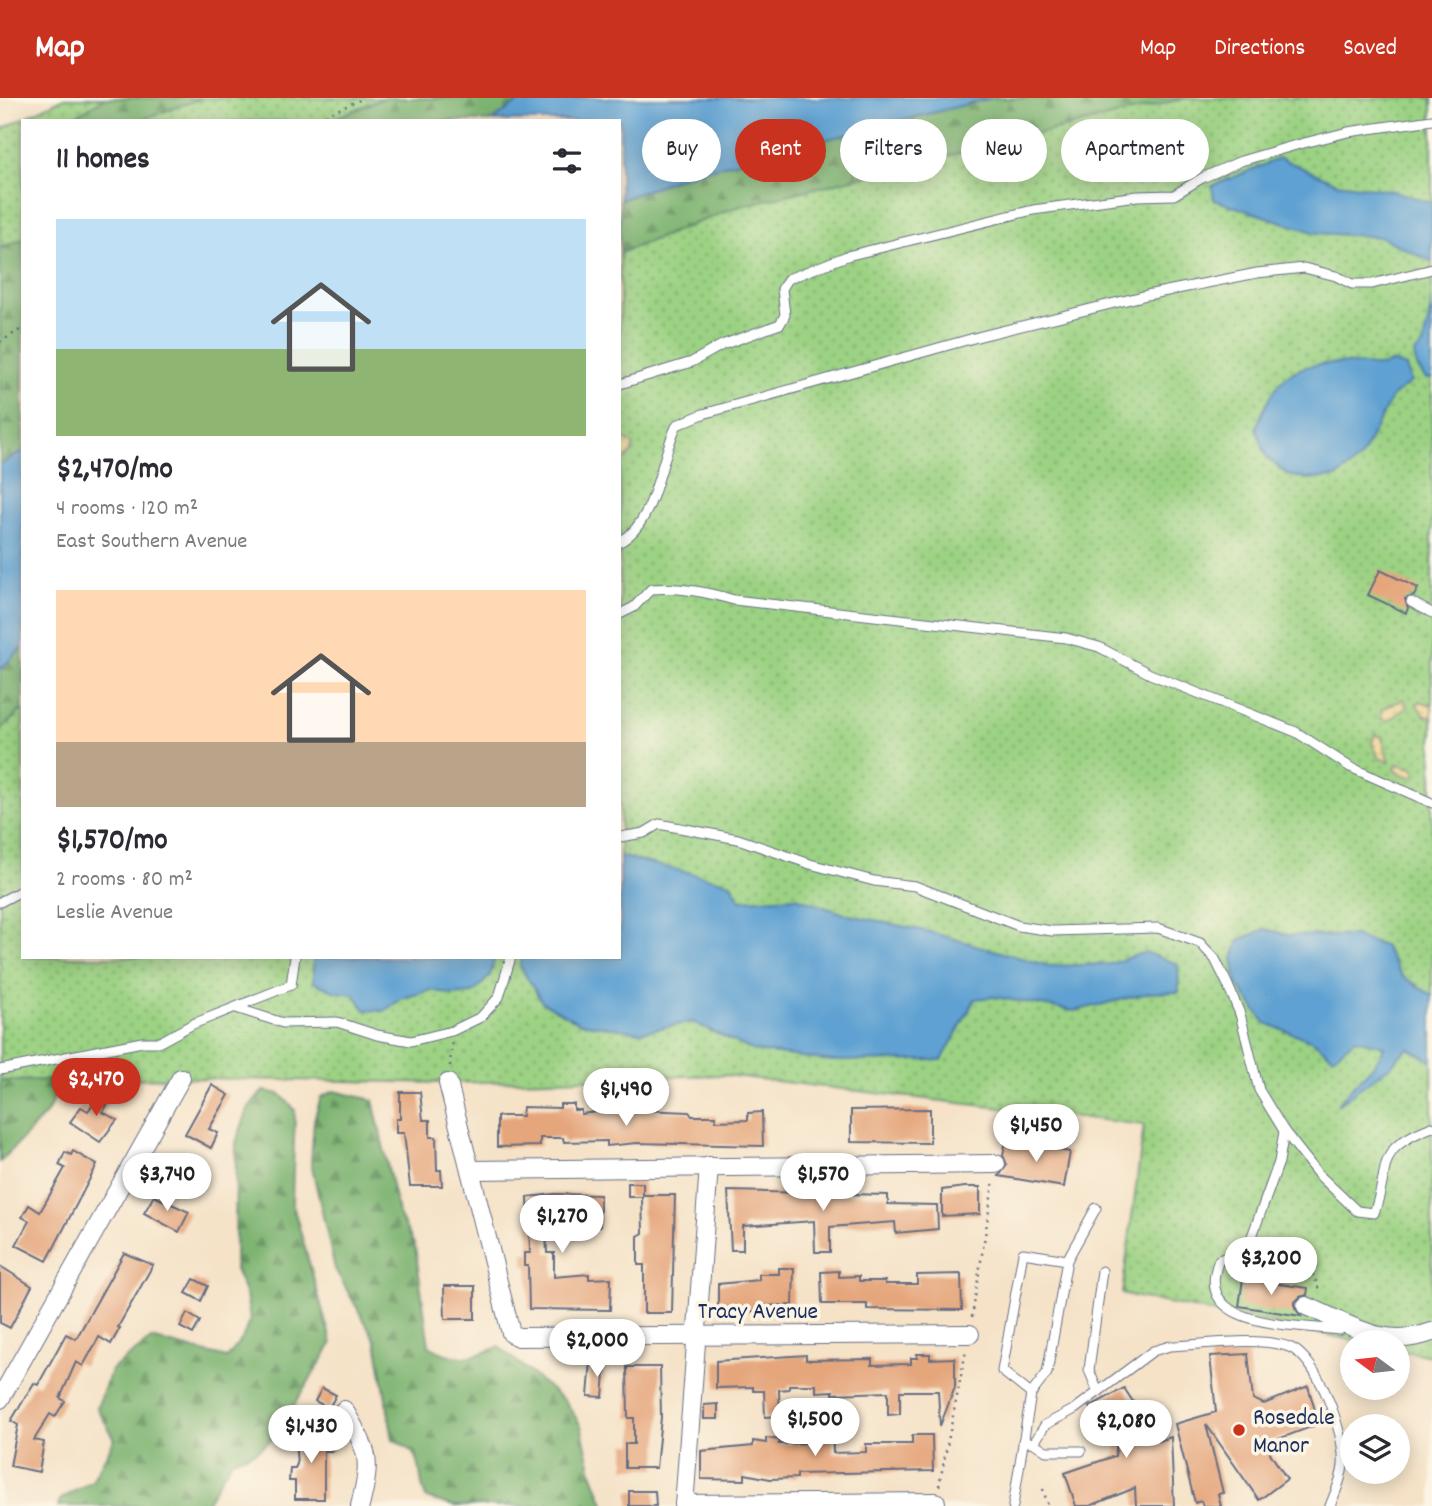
<!DOCTYPE html>
<meta charset="utf-8">
<style>
:root{--surface:#fff;--page:#f2f2f3;--text:#2b2b33;--muted:#7c7c81;--accent:#c8321e}
body{margin:0;font-family:Dekko,sans-serif;background:var(--page);color:var(--text);height:100vh;display:flex;flex-direction:column;font-size:26px;white-space:nowrap}
*{box-sizing:border-box;margin:0}
p{font-size:23px;color:var(--muted)}
.icon{flex:none;width:38px;height:38px;fill:none;stroke:currentColor;stroke-width:2;stroke-linecap:round;stroke-linejoin:round}
.map{position:relative;flex:1;overflow:hidden}
.sheet{position:absolute;left:21px;top:21px;width:600px;height:840px;display:flex;flex-direction:column;background:var(--surface);border-radius:0px;box-shadow:0 4px 18px #0003}
.sheet>*{flex:none}
.banner{position:absolute;left:642px;top:21px;width:665px;height:63px;display:flex;gap:14px}
.needle{width:46px;rotate:285deg}
.controls{position:absolute;left:1340px;top:1232px;display:grid;gap:14px}
.controls a{display:grid;place-items:center;width:70px;height:70px;border-radius:50%;background:var(--surface);box-shadow:0 4px 18px #0003;font-size:35px}
.price{position:absolute;translate:-50% -60px;padding:0 16px;border-radius:24px;background:#fff;color:#222;font-size:23px;line-height:46px;filter:drop-shadow(0 2px 4px #0008)}
.price::after{content:'';position:absolute;left:50%;top:42px;width:21px;height:16px;margin-left:-10px;background:inherit;clip-path:polygon(0 0,100% 0,50% 100%)}
.price.current{background:var(--accent);color:#fff}
ul{padding:0;list-style:none}
li{display:grid;align-content:center;gap:14px;height:371px;padding:0 35px}
li span{display:grid;place-items:center;height:217px;border-radius:0px;color:#555}
li>.icon{margin-inline-start:auto}
span .icon{width:126px;height:126px;fill:#fffc;stroke-width:1}
li b{font-size:30px}
h2{display:flex;justify-content:space-between;align-items:center;height:84px;padding:0 35px;font-size:30px}
.tag{padding:0 24px;border-radius:32px;background:var(--surface);box-shadow:0 4px 18px #0003;font-size:24px;line-height:63px}
.tag.current{background:var(--accent);color:#fff}
header{display:flex;align-items:center;gap:42px;box-sizing:border-box;height:98px;padding:0 35px;background:var(--accent);color:#fff}
header strong{font-size:33px}
nav{display:flex;gap:38px;margin-inline-start:auto;font-size:24px}
.map>svg:first-child{display:block}
.grass{fill:url(#grass-dots);stroke:#5c8070;stroke-width:2}
.forest{fill:url(#forest-firs);stroke:#4c7268;stroke-width:2}
.sand{fill:url(#sand-dots);stroke:#84847e;stroke-width:2}
.water{fill:#5ea1d2;stroke:#3c6898;stroke-width:2}
.building{fill:#e5a67b}
.lines{fill:none;stroke-linecap:round;stroke-linejoin:round}
.lane-casing{stroke:#676e83;stroke-width:11}
.street-casing{stroke:#676e83;stroke-width:20}
.path{stroke:#676e83;stroke-width:2.5;stroke-dasharray:2 5;stroke-linecap:butt}
.lane{stroke:#fff;stroke-width:9}
.street{stroke:#fff;stroke-width:18}
.poi-dot{fill:#c8321e;stroke:#fcf5e5;stroke-width:2.5}
.labels{text-anchor:middle;stroke-width:7;stroke-linejoin:round;paint-order:stroke}
.street-label{font-size:24px;fill:#1b2f5e;stroke:#fcf5e5}
.poi-label{font-size:24px;fill:#1b2f5e;stroke:#fcf5e5;text-anchor:start}
</style>
<header>
<strong>Map</strong>
<nav><a>Map</a><a>Directions</a><a>Saved</a></nav>
</header>
<div class="map">
<svg width="1432" height="1408" viewBox="0 0 1432 1408">
<defs>
<pattern id="grass-dots" width="8" height="8" patternUnits="userSpaceOnUse" patternTransform="scale(1.75)"><rect width="8" height="8" fill="#9cd283"/><path d="M2 2h.1M6 6h.1" fill="none" stroke="#7eab6e" stroke-width="1.8" stroke-linecap="round"/></pattern>
<pattern id="forest-firs" width="22" height="20" patternUnits="userSpaceOnUse" patternTransform="scale(1.75)"><rect width="22" height="20" fill="#7db471"/><path d="M5 1l3.5 6h-7zM16 11l3.5 6h-7z" fill="#669360"/></pattern>
<pattern id="sand-dots" width="8" height="8" patternUnits="userSpaceOnUse" patternTransform="scale(1.75)"><rect width="8" height="8" fill="#eeda9e"/><path d="M2 2h.1M6 6h.1" fill="none" stroke="#ccbb8a" stroke-width="1.8" stroke-linecap="round"/></pattern>
</defs>
<rect width="100%" height="100%" fill="#fcf5e5"/>
<filter id="ink" filterUnits="userSpaceOnUse"><feTurbulence type="fractalNoise" baseFrequency=".0143" numOctaves="2"/><feDisplacementMap in="SourceGraphic" scale="14" xChannelSelector="R" yChannelSelector="G"/><feConvolveMatrix kernelMatrix="1 2 1 2 8 2 1 2 1" color-interpolation-filters="sRGB"/></filter>
<filter id="wash" filterUnits="userSpaceOnUse"><feTurbulence type="fractalNoise" baseFrequency=".00686" numOctaves="4" result="noise"/><feDisplacementMap in="SourceGraphic" scale="28" xChannelSelector="R" yChannelSelector="G"/><feGaussianBlur stdDeviation="1.57" result="paint"/><feColorMatrix in="noise" values="0 0 0 0 0 0 0 0 0 0 0 0 0 0 0 0 0 1.4 0 .05"/><feComposite in="paint" operator="in"/></filter>
<g filter="url(#wash)">
<rect width="100%" height="100%" fill="#f5e2c7"/>
<g class="grass">
<path d="M64 0H384L328 23H23V141L0 150V32Z"/>
<path d="M1186 0H1432V1258L1398 1252V1244H1362L1122 1196 1144 1027 724 977 448 985 181 980 0 983V632L23 611V859H620V154L732 110Z"/>
</g>
<g class="forest">
<path d="M105 0H202L138 23H67Z"/>
<path d="M384 0H524L492 23H328Z"/>
<path d="M992 0H1186L737 109 620 155V102L692 75Z"/>
<path d="M23 141V353L0 367V150Z"/>
<path d="M23 549V611L0 632V572Z"/>
<path d="M63 982 47 1015 0 1064V983Z"/>
<path d="M263 993 280 996 295 1012 292 1104 332 1246 274 1339 255 1354 232 1362 204 1408H58L60 1402 92 1383 115 1341 97 1310 111 1272 152 1241 227 1260 242 1241 250 1221 246 1197 235 1171 236 1044 249 1009Z"/>
<path d="M334 993 373 1002 398 1115 415 1148 429 1248C457 1264 469 1261 499 1249L566 1304 581 1328 592 1374 605 1408H454L426 1400C413 1367 431 1362 393 1341L376 1243 335 1171 311 1065 314 1022 321 999Z"/>
</g>
<g class="sand">
<path d="M625 341 633 347 632 354 620 366V345Z"/>
<path d="M1404 601 1407 609 1388 623 1381 620 1382 611Z"/>
<path d="M1420 603 1432 607V620L1424 617 1417 607Z"/>
<path d="M1375 636 1382 639 1389 664 1379 660 1372 645Z"/>
<path d="M1397 666 1415 671V679L1403 677 1395 672Z"/>
</g>
<g class="water">
<path d="M524 0H992L692 75 620 102V23H492Z"/>
<path d="M1280 60 1337 85 1394 93 1432 105V164L1381 139 1316 135 1214 102 1212 88Z"/>
<path d="M1432 205V281H1426L1417 269 1414 256 1423 247Z"/>
<path d="M1392 264 1406 269 1411 284 1391 300 1360 361 1337 379 1307 381 1288 377 1267 360 1256 330C1278 274 1293 263 1355 266 1371 267 1378 271 1392 264Z"/>
<path d="M23 353V549L0 572V367Z"/>
<path d="M620 758 731 785 740 802 796 799 845 816 930 834 1049 868 1110 866 1145 854 1178 866 1179 894 1149 895 1074 913 995 899 975 901 942 962 832 963 754 953 692 924 640 934 580 925 542 904 520 868 521 859H620Z"/>
<path d="M1265 831 1288 837 1354 838 1384 848 1402 878 1432 897V963L1408 950 1389 969 1337 1007C1350 987 1379 969 1384 948L1355 941 1333 959 1313 943 1265 925 1237 886 1233 860 1239 842Z"/>
<path d="M313 859H495L490 878 473 895 452 897 432 892 403 900 384 913 365 912 354 896 336 894 313 884Z"/>
</g>
<g id="blocks">
<g class="building">
<path d="M1380 472 1418 490 1414 498 1405 501 1408 510 1406 515 1368 497Z"/>
<path d="M212 987 229 997 209 1031 218 1035 211 1050 185 1036Z"/>
<path d="M104 990 113 996 103 1014 117 1022 100 1044 70 1024 81 1009 88 1013Z"/>
<path d="M400 994H420L423 1022H430V1039H436L437 1072H441L442 1088H410L404 1035H396V1021H400Z"/>
<path d="M560 1006H574V1012H581V1016L619 1011 689 1014 692 1018H716V1023L748 1022V1015L762 1014 763 1048 637 1045 607 1048V1043L564 1044 563 1040H540V1048L497 1049V1018H522L523 1009 560 1010Z"/>
<path d="M930 1011V1045L851 1044V1012Z"/>
<path d="M1006 1043 1070 1054 1064 1089 999 1078 1007 1067 1003 1057Z"/>
<path d="M73 1053 97 1067 47 1163 16 1147 29 1123 22 1119 29 1107 40 1114 65 1070 59 1067 65 1054 71 1057Z"/>
<path d="M176 1057 195 1070 184 1089 164 1077Z"/>
<path d="M628 1085H643V1097H675L672 1215H644V1167H638V1138L643 1135 642 1099H628Z"/>
<path d="M965 1089H980V1116L942 1118V1092Z"/>
<path d="M728 1093 888 1097V1106L937 1107 938 1131 896 1135 895 1124 830 1129V1154H815L814 1123 743 1128V1152H731Z"/>
<path d="M554 1096 600 1097V1129L546 1132 547 1155H554V1179L589 1176V1181L611 1180 610 1212 529 1211 528 1168H524V1155H530L528 1099Z"/>
<path d="M154 1098 189 1114 179 1134 144 1115Z"/>
<path d="M124 1155 153 1167 118 1229 120 1230 111 1246 99 1239 83 1268 76 1264 60 1300 65 1303 55 1319 50 1316 34 1342 44 1344 39 1374 10 1368 18 1327 11 1323 34 1285 38 1287 66 1236 76 1241Z"/>
<path d="M0 1168 32 1188 10 1230 0 1225Z"/>
<path d="M779 1170H794L793 1207 756 1208V1213H718V1186L759 1182V1176H779Z"/>
<path d="M839 1173V1179L859 1178V1183H885V1186H917V1177L961 1176 962 1212 867 1211V1206H822L821 1174Z"/>
<path d="M194 1181 208 1188 201 1203 186 1195Z"/>
<path d="M1243 1181 1308 1190 1307 1197 1300 1199 1295 1204V1210L1301 1218 1239 1208Z"/>
<path d="M444 1188H475V1221H445Z"/>
<path d="M187 1215 200 1223 193 1236 180 1229Z"/>
<path d="M917 1256H930V1261L955 1260V1289L940 1328 938 1293H900V1316L888 1317V1294L833 1296V1293L816 1294V1287H789V1291L779 1292 780 1318 765 1319 764 1293H753V1289L716 1290V1263L806 1257V1262L872 1261V1267L911 1266V1260H917Z"/>
<path d="M1248 1256 1253 1301 1264 1306 1308 1288 1319 1326 1273 1343 1270 1355 1287 1381 1259 1402 1206 1326 1223 1395 1218 1396 1221 1408H1203L1201 1403 1195 1405 1175 1326 1216 1314 1210 1258Z"/>
<path d="M591 1263 606 1264 603 1299 588 1298Z"/>
<path d="M627 1269H660L661 1319 656 1370H625V1346H634V1320H628Z"/>
<path d="M322 1290 336 1297 329 1310 315 1303Z"/>
<path d="M1124 1290 1159 1343 1171 1339 1174 1408H1136L1135 1390 1090 1408H1076L1065 1375 1115 1358 1117 1345 1089 1309Z"/>
<path d="M718 1306V1321H704V1307Z"/>
<path d="M832 1319 833 1355 866 1354V1346H912V1337H932L933 1373 797 1376V1380L770 1381 745 1376V1382L701 1381V1353L753 1348V1343L766 1345V1340L780 1342 779 1346 818 1345 817 1320Z"/>
<path d="M331 1330 333 1353H324V1401H295V1383H289L290 1370H295L297 1366 295 1342 314 1341 313 1331Z"/>
<path d="M629 1393H655L656 1408H629Z"/>
</g>
</g>
</g>
<g filter="url(#ink)">
<use href="#blocks" fill-opacity="0" stroke="#676e83" stroke-width="2"/>
<g class="lines">
<g class="lane-casing">
<g id="lane">
<path d="M620 286 692 264 722 247 780 226 785 217 782 191 788 181 847 158 1033 112 1137 98 1174 97 1202 80 1241 63 1296 47 1348 34 1432 22"/>
<path d="M620 444C657 423 659 362 677 327L703 316 981 238 1147 197 1257 175 1304 170 1336 178 1352 186H1372L1432 171"/>
<path d="M1411 504 1432 515"/>
<path d="M620 516 634 509 651 491C681 489 706 494 734 502L1066 540 1099 549 1150 576 1296 634 1350 669 1432 705"/>
<path d="M620 739 644 735 659 726 738 741 810 766 874 783 915 788 1019 828 1052 833 1158 830 1200 845 1215 861 1227 885 1240 916 1259 992 1284 1033 1279 1064 1247 1152 1219 1162C1191 1231 1295 1226 1339 1232L1345 1229"/>
<path d="M0 804 23 792"/>
<path d="M236 910 283 925 337 924 377 937 411 943 452 933 481 919 499 899 511 859"/>
<path d="M0 972 142 944H160L193 926 291 887 295 859"/>
<path d="M1284 1033 1318 1076 1357 1113 1374 1115C1392 1066 1372 1052 1432 1029"/>
<path d="M1098 1294 1089 1272 1102 1173"/>
<path d="M1031 1296 1002 1273 1023 1155 1067 1162"/>
<path d="M1023 1343 1034 1345 1045 1327 1075 1311 1153 1253 1170 1248C1203 1247 1258 1238 1289 1249 1318 1259 1346 1337 1343 1367 1342 1381 1335 1395 1330 1408"/>
<path d="M1034 1345 1046 1353H1081"/>
<path d="M1013 1408 1031 1296 1047 1275 1067 1162 1096 1110"/>
</g>
</g>
<g class="street-casing">
<g id="street">
<path d="M448 985 511 1235 518 1239 970 1236"/>
<path d="M470 1072 996 1066"/>
<path d="M1306 1208C1350 1226 1383 1252 1432 1234"/>
<path d="M0 1301 181 980"/>
<path d="M344 1312C369 1355 372 1359 360 1408"/>
<path d="M684 1406 936 1404"/>
<path d="M684 1408 709 1068"/>
</g>
</g>
<g class="path">
<path d="M313 23 364 0"/>
<path d="M0 244 23 230"/>
<path d="M450 968 452 943"/>
<path d="M1257 1154 1302 1162 1314 1178 1320 1195"/>
<path d="M972 1219 994 1081"/>
<path d="M939 1388 966 1253"/>
<path d="M1043 1391 1048 1408"/>
<path d="M1097 1405 1099 1408"/>
</g>
<use href="#lane" class="lane"/>
<use href="#street" class="street"/>
</g>
</g>
<circle class="poi-dot" cx="1239" cy="1332" r="7"/>
<g class="labels">
<g class="street-label">
<text x="758" y="1220">Tracy Avenue</text>
</g>
<g class="poi-label">
<text x="1253" y="1326">Rosedale<tspan x="1253" dy="28">Manor</tspan></text>
</g>
</g>
</svg>
<div class="controls">
<a><svg class="needle" viewBox="-14 -14 28 28"><path d="M0-13l5 13h-10z" fill="#e53935"/><path d="M0 13l5-13h-10z" fill="#7c7c81"/></svg></a>
<a><svg class="icon" aria-label="layers" viewBox="0 0 24 24"><path d="M12 4l9 5-9 5-9-5zM3 14l9 5 9-5"/></svg></a>
</div>
<b class="price current" style="left:96px;top:1020px">$2,470</b>
<b class="price" style="left:626px;top:1030px">$1,490</b>
<b class="price" style="left:1036px;top:1066px">$1,450</b>
<b class="price" style="left:167px;top:1115px">$3,740</b>
<b class="price" style="left:823px;top:1115px">$1,570</b>
<b class="price" style="left:562px;top:1157px">$1,270</b>
<b class="price" style="left:1271px;top:1199px">$3,200</b>
<b class="price" style="left:597px;top:1281px">$2,000</b>
<b class="price" style="left:815px;top:1360px">$1,500</b>
<b class="price" style="left:1126px;top:1362px">$2,080</b>
<b class="price" style="left:311px;top:1367px">$1,430</b>
<div class="banner">
<a class="tag">Buy</a>
<a class="tag current">Rent</a>
<a class="tag">Filters</a>
<a class="tag">New</a>
<a class="tag">Apartment</a>
</div>
<section class="sheet">
<h2>11 homes<svg class="icon" aria-label="filters" viewBox="0 0 24 24"><path d="M4 7h16M4 17h16"/><circle cx="9" cy="7" r="2"/><circle cx="15" cy="17" r="2"/></svg></h2>
<ul>
<li><span style="background:linear-gradient(#bfe0f5 60%,#8fb573 0)"><svg class="icon" aria-label="home" viewBox="0 0 24 24"><path d="M3 11l9-7 9 7M6 9v11h12V9"/></svg></span><div><b>$2,470/mo</b><p>4 rooms · 120 m²</p><p>East Southern Avenue</p></div></li>
<li><span style="background:linear-gradient(#ffd9b3 70%,#b9a48a 0)"><svg class="icon" aria-label="home" viewBox="0 0 24 24"><path d="M3 11l9-7 9 7M6 9v11h12V9"/></svg></span><div><b>$1,570/mo</b><p>2 rooms · 80 m²</p><p>Leslie Avenue</p></div></li>
</ul>
</section>
</div>
